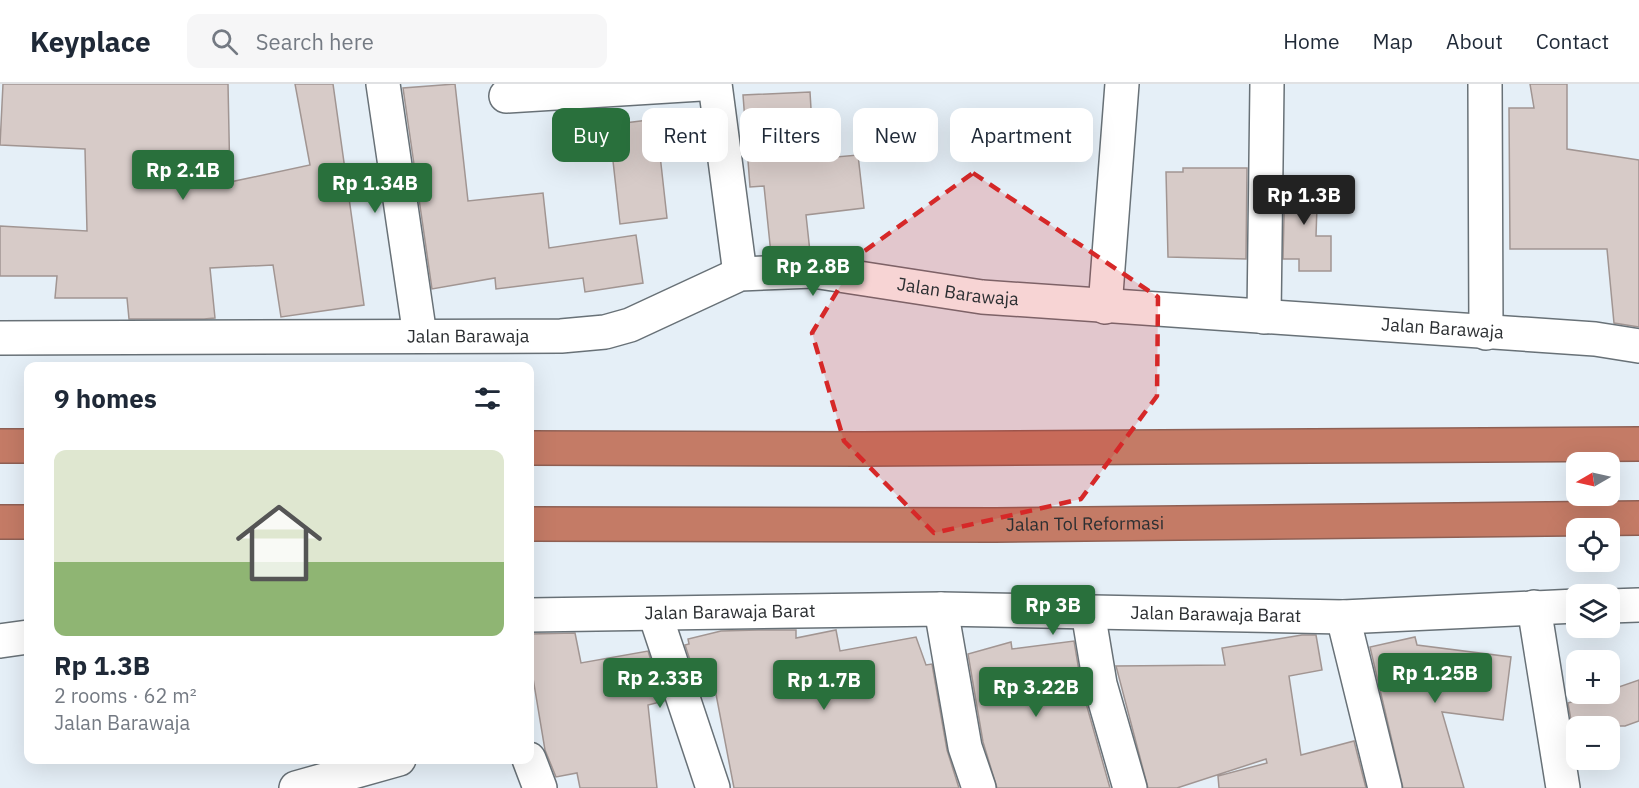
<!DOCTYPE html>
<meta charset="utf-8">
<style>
:root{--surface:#fff;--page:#f6f6f7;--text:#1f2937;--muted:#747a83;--line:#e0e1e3;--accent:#29703c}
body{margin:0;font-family:"IBM Plex Sans",sans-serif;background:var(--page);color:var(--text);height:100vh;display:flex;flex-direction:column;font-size:22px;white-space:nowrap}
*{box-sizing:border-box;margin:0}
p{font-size:20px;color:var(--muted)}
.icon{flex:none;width:33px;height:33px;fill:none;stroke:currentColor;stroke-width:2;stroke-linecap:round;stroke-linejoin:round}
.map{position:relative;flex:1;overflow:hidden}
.details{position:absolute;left:24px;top:278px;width:510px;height:402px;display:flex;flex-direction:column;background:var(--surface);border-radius:12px;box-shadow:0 6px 24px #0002}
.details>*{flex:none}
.banner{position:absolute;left:552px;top:24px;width:570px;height:54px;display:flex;gap:12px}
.needle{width:39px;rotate:261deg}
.fabs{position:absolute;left:1566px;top:368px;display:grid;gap:12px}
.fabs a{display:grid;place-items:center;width:54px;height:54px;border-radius:12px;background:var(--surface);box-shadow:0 6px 24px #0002;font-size:30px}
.price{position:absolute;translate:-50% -51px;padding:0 14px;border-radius:6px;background:var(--accent);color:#fff;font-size:20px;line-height:39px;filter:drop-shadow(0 2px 3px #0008)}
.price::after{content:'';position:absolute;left:50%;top:36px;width:18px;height:14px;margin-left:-9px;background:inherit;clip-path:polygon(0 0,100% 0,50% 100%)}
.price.selected{background:#222;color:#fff}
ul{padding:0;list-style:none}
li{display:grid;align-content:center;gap:12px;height:318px;padding:0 30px}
li span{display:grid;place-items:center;height:186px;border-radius:12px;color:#555}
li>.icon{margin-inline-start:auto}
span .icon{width:108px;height:108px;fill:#fffc;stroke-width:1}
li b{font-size:26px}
h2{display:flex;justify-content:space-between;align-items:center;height:72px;padding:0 30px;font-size:26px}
.pill{padding:0 21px;border-radius:12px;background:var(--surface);box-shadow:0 6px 24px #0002;font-size:21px;line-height:54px}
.pill.selected{background:var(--accent);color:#fff}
header{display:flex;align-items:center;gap:36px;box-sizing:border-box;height:84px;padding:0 30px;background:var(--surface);border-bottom:2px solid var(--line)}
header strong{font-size:28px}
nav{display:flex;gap:33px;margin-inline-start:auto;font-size:21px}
.search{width:420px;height:54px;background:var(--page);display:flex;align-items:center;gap:15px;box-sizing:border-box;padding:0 21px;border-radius:12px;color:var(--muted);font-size:22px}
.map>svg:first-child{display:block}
.building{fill:#d7cbc8;stroke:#a19592;stroke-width:1.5}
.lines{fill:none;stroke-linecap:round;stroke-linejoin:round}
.street-casing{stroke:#687177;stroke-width:36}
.highway-casing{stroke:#8f6054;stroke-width:36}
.street{stroke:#fff;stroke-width:33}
.highway{stroke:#c47b66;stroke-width:33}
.marked{fill:#d62828;fill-opacity:0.2;stroke:#d62828;stroke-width:4.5;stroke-dasharray:12 8;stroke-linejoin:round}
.labels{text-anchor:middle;stroke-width:6;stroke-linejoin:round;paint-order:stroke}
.street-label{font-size:18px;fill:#2c2f32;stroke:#e5eff7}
</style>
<header>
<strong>Keyplace</strong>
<div class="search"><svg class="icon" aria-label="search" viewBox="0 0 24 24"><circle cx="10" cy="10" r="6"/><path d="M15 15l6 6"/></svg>Search here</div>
<nav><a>Home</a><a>Map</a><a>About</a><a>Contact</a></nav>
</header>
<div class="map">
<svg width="1639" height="704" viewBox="0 0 1639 704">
<rect width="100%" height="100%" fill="#e5eff7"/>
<g class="building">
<path d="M3 0H228L230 98 310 81 295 0H333L364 221 281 233 273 181 210 184 215 234 204 235H129L127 214H55L57 192H0V142L87 147 85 65 0 61Z"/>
<path d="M455 0 468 117 543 109 549 164 636 151 643 199 585 208 583 194 496 205 495 194 432 205 403 4Z"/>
<path d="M1530 0H1567V65L1639 76V243L1614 239 1607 165H1510L1509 24H1534Z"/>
<path d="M810 8 814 75 858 71 864 124 806 131 810 168 771 170 764 102 750 103 743 11Z"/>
<path d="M656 35 667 134 620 140 609 41Z"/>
<path d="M1183 84H1247L1246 175 1168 173 1166 88H1183Z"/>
<path d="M1285 92 1318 93 1316 152H1331V187H1299V175H1283Z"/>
<path d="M758 546H796V554L836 546 840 567 916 553 926 581 932 580 947 666 959 704H734L715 605 701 609 685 561 689 560 688 555 721 547Z"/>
<path d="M575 549 581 579 648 567 664 617 648 621 657 704H580L577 689 556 693 545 666 530 576V550Z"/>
<path d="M1302 551H1316L1322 586 1289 592 1301 671 1354 657 1366 704H1219L1218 692 1267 679 1266 675 1177 704H1148L1116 582 1225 581 1222 564Z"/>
<path d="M1415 553 1417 561 1511 573 1503 636 1442 628 1464 704H1403L1370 563Z"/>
<path d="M1074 557 1082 605 1110 704H997L983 658 968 570 1011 558 1012 565Z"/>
<path d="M1639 596V637L1625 642H1572L1568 619 1600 609H1610V606Z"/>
</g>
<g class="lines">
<g class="street-casing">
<g id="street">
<path d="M383 0 420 252"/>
<path d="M715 0 740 190"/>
<path d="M1485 0 1486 249"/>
<path d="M506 12 701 0"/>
<path d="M1105 223 1122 0"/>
<path d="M1264 233 1267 0"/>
<path id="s1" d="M0 254 561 252 605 248 630 241 740 190 813 187 982 213 1595 255 1639 262"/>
<path d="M1610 522 1639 521"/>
<path d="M1534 523 1563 704"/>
<path d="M941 525 965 663 979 704"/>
<path d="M1088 528 1100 600 1130 704"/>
<path d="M655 530 713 704"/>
<path id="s2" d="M530 531 941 525 1343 533 1576 522"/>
<path d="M1343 533 1385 704"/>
<path d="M0 557 28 553"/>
<path d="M529 675 540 704"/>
<path d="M296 704 399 675"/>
</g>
</g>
<g class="highway-casing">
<g id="highway">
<path d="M0 362H28"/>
<path d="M530 364 862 365 1639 360"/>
<path d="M0 438H28"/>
<path id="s3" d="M530 440 995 441 1639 434"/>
</g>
</g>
<use href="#street" class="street"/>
<use href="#highway" class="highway"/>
</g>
<path class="marked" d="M973 89 1158 213 1157 312 1081 415 934 449 844 357 812 249 859 171Z"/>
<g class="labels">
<g class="street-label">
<text dy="6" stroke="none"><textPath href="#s1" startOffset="972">Jalan Barawaja</textPath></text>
<text dy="6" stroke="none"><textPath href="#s1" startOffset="1458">Jalan Barawaja</textPath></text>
<text dy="6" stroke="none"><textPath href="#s1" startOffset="468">Jalan Barawaja</textPath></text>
<text dy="6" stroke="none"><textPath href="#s3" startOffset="555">Jalan Tol Reformasi</textPath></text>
<text dy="6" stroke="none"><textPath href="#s2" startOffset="200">Jalan Barawaja Barat</textPath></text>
<text dy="6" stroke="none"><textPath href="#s2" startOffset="686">Jalan Barawaja Barat</textPath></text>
</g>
</g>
</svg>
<div class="fabs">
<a><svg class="needle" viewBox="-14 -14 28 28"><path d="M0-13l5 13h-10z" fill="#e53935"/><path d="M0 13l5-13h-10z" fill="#747a83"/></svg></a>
<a><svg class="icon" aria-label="locate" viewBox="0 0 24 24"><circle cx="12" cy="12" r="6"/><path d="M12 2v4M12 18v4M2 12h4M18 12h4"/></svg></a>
<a><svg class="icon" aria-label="layers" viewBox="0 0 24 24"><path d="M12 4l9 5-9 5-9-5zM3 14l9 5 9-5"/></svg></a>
<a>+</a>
<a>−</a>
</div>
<b class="price" style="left:183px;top:117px">Rp 2.1B</b>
<b class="price" style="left:375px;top:130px">Rp 1.34B</b>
<b class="price selected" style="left:1304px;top:142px">Rp 1.3B</b>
<b class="price" style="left:813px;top:213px">Rp 2.8B</b>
<b class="price" style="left:1053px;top:552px">Rp 3B</b>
<b class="price" style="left:1435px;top:620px">Rp 1.25B</b>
<b class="price" style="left:660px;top:625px">Rp 2.33B</b>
<b class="price" style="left:824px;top:627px">Rp 1.7B</b>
<b class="price" style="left:1036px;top:634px">Rp 3.22B</b>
<div class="banner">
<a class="pill selected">Buy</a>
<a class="pill">Rent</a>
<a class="pill">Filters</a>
<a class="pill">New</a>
<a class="pill">Apartment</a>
</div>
<section class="details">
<h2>9 homes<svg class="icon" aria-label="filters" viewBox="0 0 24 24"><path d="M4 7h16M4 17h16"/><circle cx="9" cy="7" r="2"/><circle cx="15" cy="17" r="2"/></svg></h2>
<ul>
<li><span style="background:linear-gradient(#dfe7d0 60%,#8fb573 0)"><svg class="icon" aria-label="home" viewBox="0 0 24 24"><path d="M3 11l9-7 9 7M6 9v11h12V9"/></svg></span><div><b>Rp 1.3B</b><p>2 rooms · 62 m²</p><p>Jalan Barawaja</p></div></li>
</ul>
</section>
</div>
